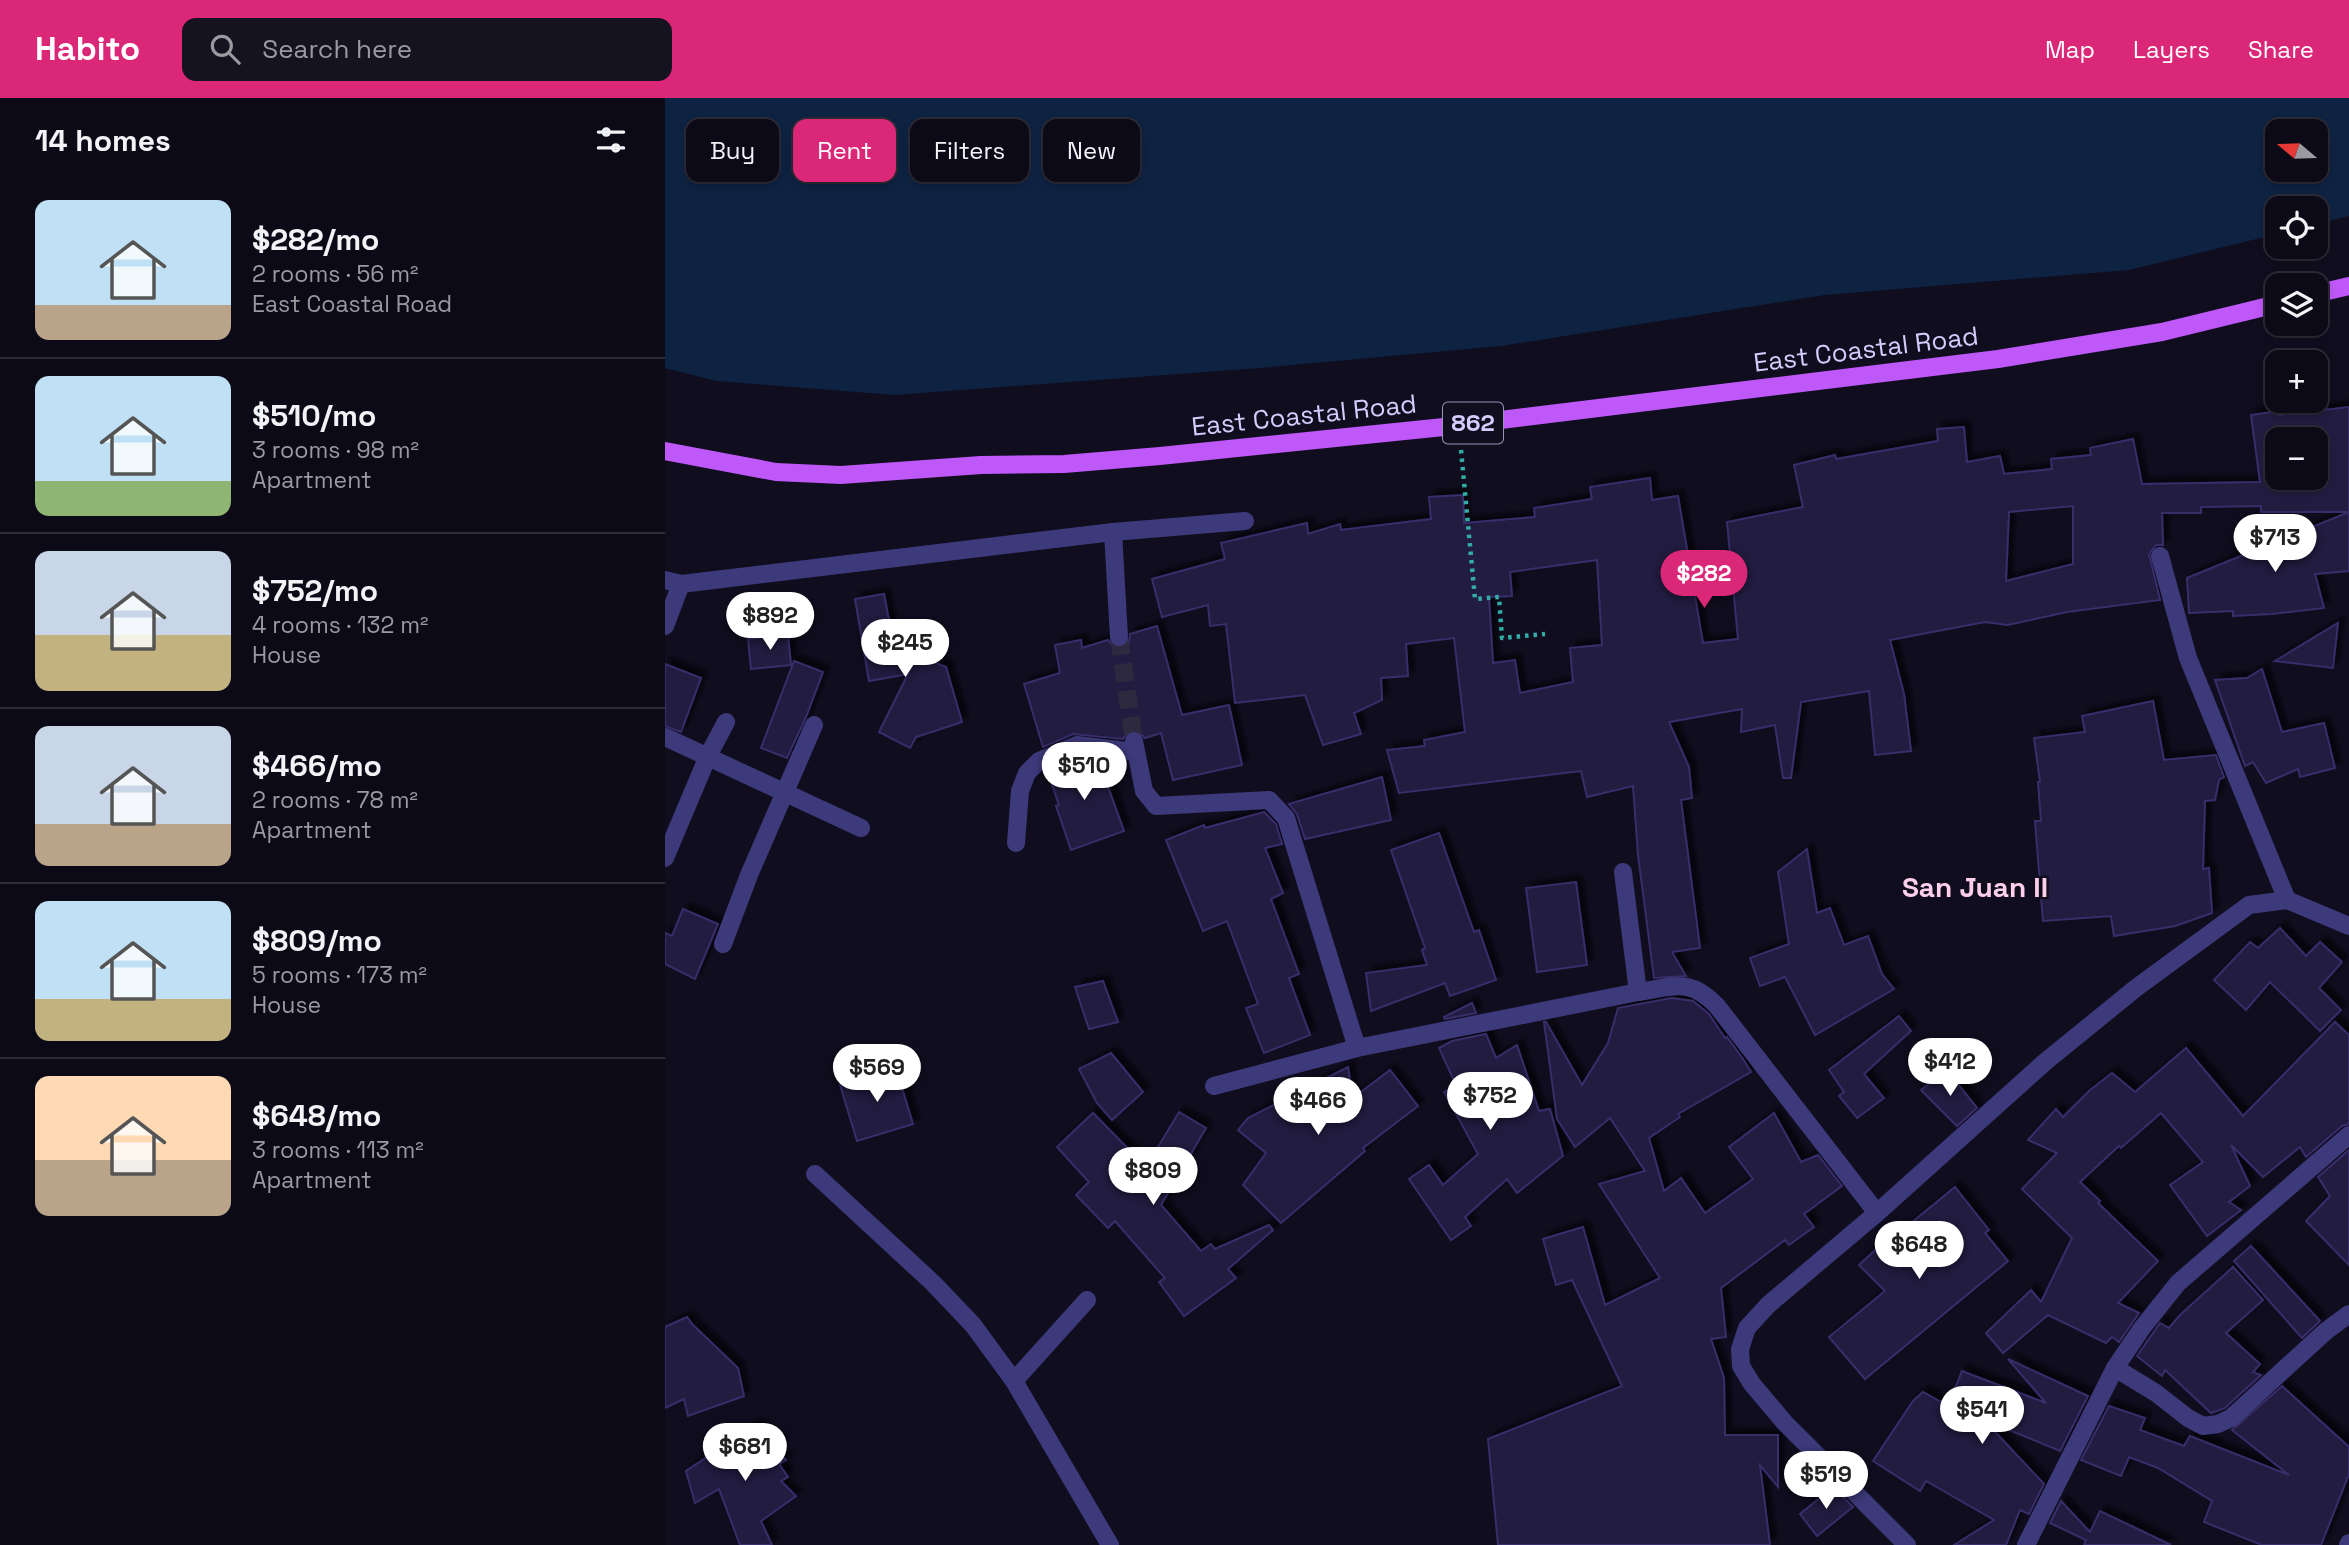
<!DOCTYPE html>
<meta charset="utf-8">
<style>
:root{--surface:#0c0a17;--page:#151320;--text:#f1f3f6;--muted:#9a9aa1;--line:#2c2b36;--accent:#db2777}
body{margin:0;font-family:"Space Grotesk",sans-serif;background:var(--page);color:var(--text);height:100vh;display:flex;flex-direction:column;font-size:26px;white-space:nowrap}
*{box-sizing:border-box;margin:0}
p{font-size:23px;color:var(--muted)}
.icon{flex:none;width:38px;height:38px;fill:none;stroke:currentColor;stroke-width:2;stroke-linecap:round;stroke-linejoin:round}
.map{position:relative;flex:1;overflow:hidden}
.drawer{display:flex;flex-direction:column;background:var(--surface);width:665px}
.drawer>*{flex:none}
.guide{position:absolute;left:21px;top:21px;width:665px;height:63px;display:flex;gap:14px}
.needle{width:46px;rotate:289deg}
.buttons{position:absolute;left:1600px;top:21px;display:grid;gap:14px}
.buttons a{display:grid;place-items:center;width:63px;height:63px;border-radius:14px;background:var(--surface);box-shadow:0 4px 10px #0003,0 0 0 2px var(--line);font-size:35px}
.price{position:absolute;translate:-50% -60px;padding:0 16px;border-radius:24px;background:#fff;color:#222;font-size:23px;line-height:46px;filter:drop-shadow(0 2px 4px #0008)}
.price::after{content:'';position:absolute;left:50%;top:42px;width:21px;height:16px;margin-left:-10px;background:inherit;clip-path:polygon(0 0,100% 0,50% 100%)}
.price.on{background:var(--accent);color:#fff}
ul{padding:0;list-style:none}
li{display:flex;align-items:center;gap:21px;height:175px;padding:0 35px}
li+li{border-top:2px solid var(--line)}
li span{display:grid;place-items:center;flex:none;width:196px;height:140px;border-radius:14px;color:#555}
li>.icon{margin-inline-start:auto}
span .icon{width:84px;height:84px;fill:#fffc;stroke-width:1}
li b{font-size:30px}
h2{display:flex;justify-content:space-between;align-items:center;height:84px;padding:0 35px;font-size:30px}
.pill{padding:0 24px;border-radius:14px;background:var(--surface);box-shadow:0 4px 10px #0003,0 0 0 2px var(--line);font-size:24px;line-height:63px}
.pill.on{background:var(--accent);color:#fff}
header{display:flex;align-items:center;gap:42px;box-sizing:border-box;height:98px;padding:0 35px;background:var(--accent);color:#fff}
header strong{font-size:33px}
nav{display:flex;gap:38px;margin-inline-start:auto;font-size:24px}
.search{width:490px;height:63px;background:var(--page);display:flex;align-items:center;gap:18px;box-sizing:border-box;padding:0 24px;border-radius:14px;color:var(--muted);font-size:26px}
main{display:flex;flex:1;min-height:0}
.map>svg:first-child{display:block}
.water{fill:#0e2242;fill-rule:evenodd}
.building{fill:#221a3f;stroke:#392d6a;stroke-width:2;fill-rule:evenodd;filter:url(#shadow)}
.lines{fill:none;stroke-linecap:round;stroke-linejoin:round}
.minor-tunnel{stroke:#2d2a40;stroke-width:18;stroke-dasharray:18 9;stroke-linecap:butt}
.path{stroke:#32aca6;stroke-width:4.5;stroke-dasharray:3.5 5;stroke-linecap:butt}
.service{stroke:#3d3a7c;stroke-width:18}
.minor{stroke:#3d3a7c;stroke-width:18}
.primary{stroke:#be58f9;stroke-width:18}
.labels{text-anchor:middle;stroke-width:5;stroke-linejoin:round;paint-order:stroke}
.shield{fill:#100d1f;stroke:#9893ba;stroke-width:2}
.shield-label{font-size:24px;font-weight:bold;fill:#d3cdfd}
.street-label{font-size:26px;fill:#d3cdfd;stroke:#100d1f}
.neighbourhood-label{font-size:28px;font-weight:bold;fill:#fdcfec;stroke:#100d1f}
</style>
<header>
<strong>Habito</strong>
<div class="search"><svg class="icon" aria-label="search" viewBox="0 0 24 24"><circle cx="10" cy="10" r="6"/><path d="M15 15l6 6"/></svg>Search here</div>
<nav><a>Map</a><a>Layers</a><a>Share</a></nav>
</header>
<main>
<section class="drawer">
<h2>14 homes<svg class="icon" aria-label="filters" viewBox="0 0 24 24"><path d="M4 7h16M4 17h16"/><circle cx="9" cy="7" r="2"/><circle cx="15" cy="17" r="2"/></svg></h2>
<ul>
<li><span style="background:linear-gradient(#bfe0f5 75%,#b9a48a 0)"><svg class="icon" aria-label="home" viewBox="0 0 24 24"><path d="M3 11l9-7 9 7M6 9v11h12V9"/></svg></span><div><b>$282/mo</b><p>2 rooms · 56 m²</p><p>East Coastal Road</p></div></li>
<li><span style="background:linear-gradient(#bfe0f5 75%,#8fb573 0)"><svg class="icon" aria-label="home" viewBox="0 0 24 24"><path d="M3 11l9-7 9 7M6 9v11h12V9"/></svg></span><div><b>$510/mo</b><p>3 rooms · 98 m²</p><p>Apartment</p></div></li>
<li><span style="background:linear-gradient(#c9d6e8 60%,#c2b280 0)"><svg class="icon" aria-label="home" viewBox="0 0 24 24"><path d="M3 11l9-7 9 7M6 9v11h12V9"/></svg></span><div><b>$752/mo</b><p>4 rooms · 132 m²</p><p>House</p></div></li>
<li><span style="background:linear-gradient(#c9d6e8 70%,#b9a48a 0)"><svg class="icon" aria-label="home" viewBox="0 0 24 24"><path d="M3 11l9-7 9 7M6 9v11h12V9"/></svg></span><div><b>$466/mo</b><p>2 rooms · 78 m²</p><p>Apartment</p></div></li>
<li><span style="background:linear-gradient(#bfe0f5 70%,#c2b280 0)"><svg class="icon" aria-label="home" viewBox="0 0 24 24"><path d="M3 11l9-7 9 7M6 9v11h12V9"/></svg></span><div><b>$809/mo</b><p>5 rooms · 173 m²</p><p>House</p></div></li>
<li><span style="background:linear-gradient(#ffd9b3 60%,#b9a48a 0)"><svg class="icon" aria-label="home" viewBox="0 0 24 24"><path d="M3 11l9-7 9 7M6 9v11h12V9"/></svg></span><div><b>$648/mo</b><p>3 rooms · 113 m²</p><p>Apartment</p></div></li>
</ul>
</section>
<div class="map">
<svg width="1684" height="1447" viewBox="0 0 1684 1447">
<defs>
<filter id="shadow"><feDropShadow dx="6" dy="-6" stdDeviation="2" flood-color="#0009"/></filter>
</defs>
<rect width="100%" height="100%" fill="#100d1f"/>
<path class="water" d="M0 0H1684V118L1650 126V110H1612V136L1464 172 1160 197 836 248 595 270 229 297 51 283 0 270ZM1612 33H1650V72H1612Z"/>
<g class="building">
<path d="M1684 309V414H1596V408L1536 409V415H1497L1498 447H1491L1484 456 1495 502 1402 514 1343 527 1320 524 1225 542 1239 596 1246 653 1210 657 1204 593 1136 604 1126 680H1118L1110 627 1076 634 1077 611 1004 624 1024 669 1027 700 1016 702 1035 850 1007 854 1021 878 989 880 973 757 968 688 922 699 916 673 734 695 722 652 760 648 759 642 800 634 789 540 741 546 743 578 716 580 717 602 689 615 696 636 658 647 640 597 570 605 561 526 545 528 543 507 497 519 487 481 560 461 556 445 642 425 643 436 675 426 676 432 766 421 764 399 798 397 799 425 870 419 869 410 927 401 925 389 985 380 987 402 1013 398 1038 545 1073 541 1062 424 1138 409 1129 367 1170 357 1171 361 1273 343 1272 331 1299 329 1302 364 1335 358 1339 376 1387 371 1386 361 1426 357 1425 350 1468 341 1477 386 1595 384 1586 317 1615 313V317ZM1612 341H1650V380H1612ZM1408 408V466L1341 483 1344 414ZM932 462 937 547 905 550 908 584 855 595 850 562 828 565 824 499 847 498 845 474Z"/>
<path d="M1684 414V473L1650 476 1659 510 1607 516 1568 518V513L1524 515 1522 480Z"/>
<path d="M219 496 229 549 281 569 297 624 251 639 245 650 214 634 243 576 204 583 190 501Z"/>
<path d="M1673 525 1668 570 1610 563Z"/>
<path d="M492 528 517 617 564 607 577 667 508 682 496 635 480 640 472 632 462 634 458 641 408 636 378 649 359 586 395 575 390 547 416 542 417 550 443 542 448 549 455 550 464 545 465 536Z"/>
<path d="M123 537 126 567 86 571 83 541Z"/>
<path d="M129 563 158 574 141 619 122 660 96 650Z"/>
<path d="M0 566 36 580 16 634 0 628Z"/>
<path d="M1597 571 1617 634 1659 625 1670 670 1635 679 1633 671 1601 685 1588 664 1580 668 1550 582 1582 580Z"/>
<path d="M1488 603 1499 662 1551 657 1559 679 1554 682 1550 702 1540 703 1538 771 1544 770 1547 815 1510 828 1449 838 1446 818 1378 823 1370 723H1376L1373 684H1375L1369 640 1420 634 1417 618Z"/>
<path d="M414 659 433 661 459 733 406 752 391 708 394 707 382 672Z"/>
<path d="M717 679 726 722 640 741 632 716 624 706Z"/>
<path d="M599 714 611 726 617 746 600 750 618 795 606 801 634 876 624 880 645 937 599 955 581 910 593 906 562 823 538 833 501 742 539 727 540 730Z"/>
<path d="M774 735 809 834 814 832 831 882 785 898 780 885 706 913 701 875 762 867 757 852 760 850 726 752Z"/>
<path d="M1142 751 1152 815 1165 810 1179 847 1203 838 1217 876 1229 891 1150 937 1120 879 1095 888 1085 860 1124 846 1113 774Z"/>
<path d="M911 784 922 867 872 874 861 790Z"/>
<path d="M18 811 53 826 30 881 0 866V835L7 838Z"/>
<path d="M1615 830 1641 858 1655 844 1677 864 1654 890 1676 912 1655 933 1605 884 1581 912 1549 882 1585 844 1593 850Z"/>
<path d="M438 883 453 924 424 931 410 889Z"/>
<path d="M1007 900 1028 903 1044 916 1060 940 1062 939 1078 961 1086 974 1013 1016 1015 1019 984 1040 999 1093 1016 1080 1040 1115 1088 1081 1064 1049 1109 1015 1136 1064 1153 1057 1177 1088 1139 1116 1149 1129 1124 1147 1120 1142 1056 1190 1061 1239 1046 1241 1059 1280 1060 1337H1113V1389L1095 1367 1105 1447H833L823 1341 957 1288 907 1182 891 1187 878 1141 918 1129 940 1207 995 1180 934 1086 980 1073 945 1020 910 1049 892 1021 879 924H881L917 987 943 945 953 910Z"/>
<path d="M807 905 811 915 780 921 779 919Z"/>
<path d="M1234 918 1246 933 1199 976 1219 1000 1192 1020 1174 998 1179 994 1164 972Z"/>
<path d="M1670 924 1684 937V1026L1677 1028 1641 1059 1635 1049 1598 1079 1566 1047 1585 1088 1564 1104 1576 1112 1542 1138 1505 1087 1538 1064 1496 1015 1456 1050 1454 1048 1415 1084 1435 1103 1433 1105 1493 1163 1453 1205 1474 1215 1454 1244 1447 1239 1441 1245 1383 1217 1338 1255 1321 1235 1366 1192 1376 1204 1407 1140 1357 1091 1392 1055 1363 1042 1391 1011 1398 1019 1424 993 1447 975 1470 994 1521 950 1578 1018Z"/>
<path d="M821 936 831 960 852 947 874 1013 885 1011 898 1058 852 1095 842 1081 800 1119 806 1128 786 1142 744 1081 764 1067 778 1087 813 1056 779 994 791 987 774 950 787 943Z"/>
<path d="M446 955 478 994 447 1022 432 1005 414 971Z"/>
<path d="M683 969 688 1000 725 972 753 1008 698 1050 700 1053 616 1125 578 1087 601 1055 573 1032 583 1020Z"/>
<path d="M231 970 248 1026 192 1043 175 987Z"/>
<path d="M1282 972 1312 1010 1292 1028 1256 992Z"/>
<path d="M514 1014 541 1030 496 1107 536 1153 546 1146 550 1151 604 1127 608 1132 563 1171 571 1180 519 1218 494 1184 500 1180 450 1123 443 1130 411 1097 424 1084 392 1049 428 1015 481 1069Z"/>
<path d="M1684 1052V1167L1641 1123 1665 1098 1653 1079Z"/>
<path d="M1290 1089 1324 1132 1320 1135 1343 1163 1200 1281 1164 1239 1220 1193 1194 1167 1221 1142 1223 1144Z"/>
<path d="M1586 1148 1655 1223 1637 1240 1569 1163Z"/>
<path d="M1568 1169 1598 1202 1561 1235 1595 1266 1588 1274 1596 1277 1560 1310 1546 1315 1500 1272 1497 1278 1472 1258 1495 1225 1504 1230 1515 1217Z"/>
<path d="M22 1219 28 1227 73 1270 79 1298 23 1318 19 1301 0 1310V1229Z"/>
<path d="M1343 1261 1423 1298 1395 1353 1318 1321 1379 1386 1364 1416 1355 1412 1341 1447H1289L1329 1422 1261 1383 1255 1393 1208 1363 1248 1303 1258 1294 1283 1308 1297 1273 1381 1305Z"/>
<path d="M1617 1288 1684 1349V1376L1656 1447H1597L1539 1424 1547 1403 1493 1370 1464 1359 1456 1378 1416 1362 1444 1308 1480 1320 1475 1332 1519 1348 1525 1338 1624 1377 1567 1332Z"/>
<path d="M90 1327 115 1345 109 1349 121 1362 114 1366 123 1379 116 1383 131 1398 96 1423 107 1447H75L54 1391 30 1405 21 1373Z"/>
<path d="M1168 1389 1188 1409 1152 1438 1135 1416Z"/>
<path d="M1396 1403 1425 1434 1435 1413 1506 1447H1419L1421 1442 1385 1425Z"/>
</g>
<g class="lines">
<path class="minor-tunnel" d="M454 539 469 643"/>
<path class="path" d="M796 352 810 501 834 499 837 540 880 536"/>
<g class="service">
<path d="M958 774 973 894"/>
<path d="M349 1283 422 1202"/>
</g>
<g class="minor">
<path d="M448 434 454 539"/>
<path d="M1495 458 1523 560 1622 802"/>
<path d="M0 482 16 486 448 434 580 423"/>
<path d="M0 528 16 486"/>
<path d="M0 639 196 730"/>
<path d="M469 643 479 693 491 708 604 702 621 720 692 950"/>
<path d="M351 745 355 693 362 675 374 663 412 647 470 654"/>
<path d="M0 760 43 658 61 624"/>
<path d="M58 846 84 777 149 627"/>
<path d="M549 988 692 950 973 894C1009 889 1024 879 1052 908L1212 1115"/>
<path d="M150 1076 268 1185 308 1227 349 1283 445 1447"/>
<path d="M1450 1270 1491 1295 1523 1320 1538 1328 1553 1326 1566 1320 1661 1233 1684 1216"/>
<path d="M1242 1447 1120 1325 1087 1286 1076 1268 1075 1251 1082 1230 1103 1207 1212 1115 1380 964 1471 890 1584 807 1622 802 1684 828"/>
<path d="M1361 1447 1450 1270 1477 1230 1513 1185 1684 1037"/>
<path d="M1683 1447 1684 1445"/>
</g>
<g class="primary">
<path d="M1650 196 1684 188"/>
<path d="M0 353 111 374 176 377 316 367 399 366 495 358 779 329 1333 261 1497 234 1612 206"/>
</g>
</g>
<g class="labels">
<rect class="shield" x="778" y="304.5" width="60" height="41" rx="5"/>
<g class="shield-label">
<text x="808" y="333">862</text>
</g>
<g class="street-label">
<text transform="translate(1201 251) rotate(-7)" y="9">East Coastal Road</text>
<text transform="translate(639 317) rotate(-6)" y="9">East Coastal Road</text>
</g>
<g class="neighbourhood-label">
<text x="1310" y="799">San Juan II</text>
</g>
</g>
</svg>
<div class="buttons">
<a><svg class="needle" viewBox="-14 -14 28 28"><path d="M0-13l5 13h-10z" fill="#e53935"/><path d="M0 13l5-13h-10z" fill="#9a9aa1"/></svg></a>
<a><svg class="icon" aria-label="locate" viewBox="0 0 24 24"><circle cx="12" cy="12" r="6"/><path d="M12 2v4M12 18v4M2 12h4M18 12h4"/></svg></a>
<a><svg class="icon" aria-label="layers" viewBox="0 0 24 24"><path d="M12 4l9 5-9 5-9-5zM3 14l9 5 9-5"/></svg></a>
<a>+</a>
<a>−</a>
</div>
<b class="price" style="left:1610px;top:476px">$713</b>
<b class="price on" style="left:1039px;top:512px">$282</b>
<b class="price" style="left:105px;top:554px">$892</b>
<b class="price" style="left:240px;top:581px">$245</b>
<b class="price" style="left:419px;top:704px">$510</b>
<b class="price" style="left:1285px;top:1000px">$412</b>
<b class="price" style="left:212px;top:1006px">$569</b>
<b class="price" style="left:825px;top:1034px">$752</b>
<b class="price" style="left:653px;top:1039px">$466</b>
<b class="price" style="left:488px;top:1109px">$809</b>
<b class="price" style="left:1254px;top:1183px">$648</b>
<b class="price" style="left:1317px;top:1348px">$541</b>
<b class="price" style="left:80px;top:1385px">$681</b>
<b class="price" style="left:1161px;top:1413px">$519</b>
<div class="guide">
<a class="pill">Buy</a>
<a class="pill on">Rent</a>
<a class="pill">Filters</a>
<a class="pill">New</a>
</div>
</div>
</main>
